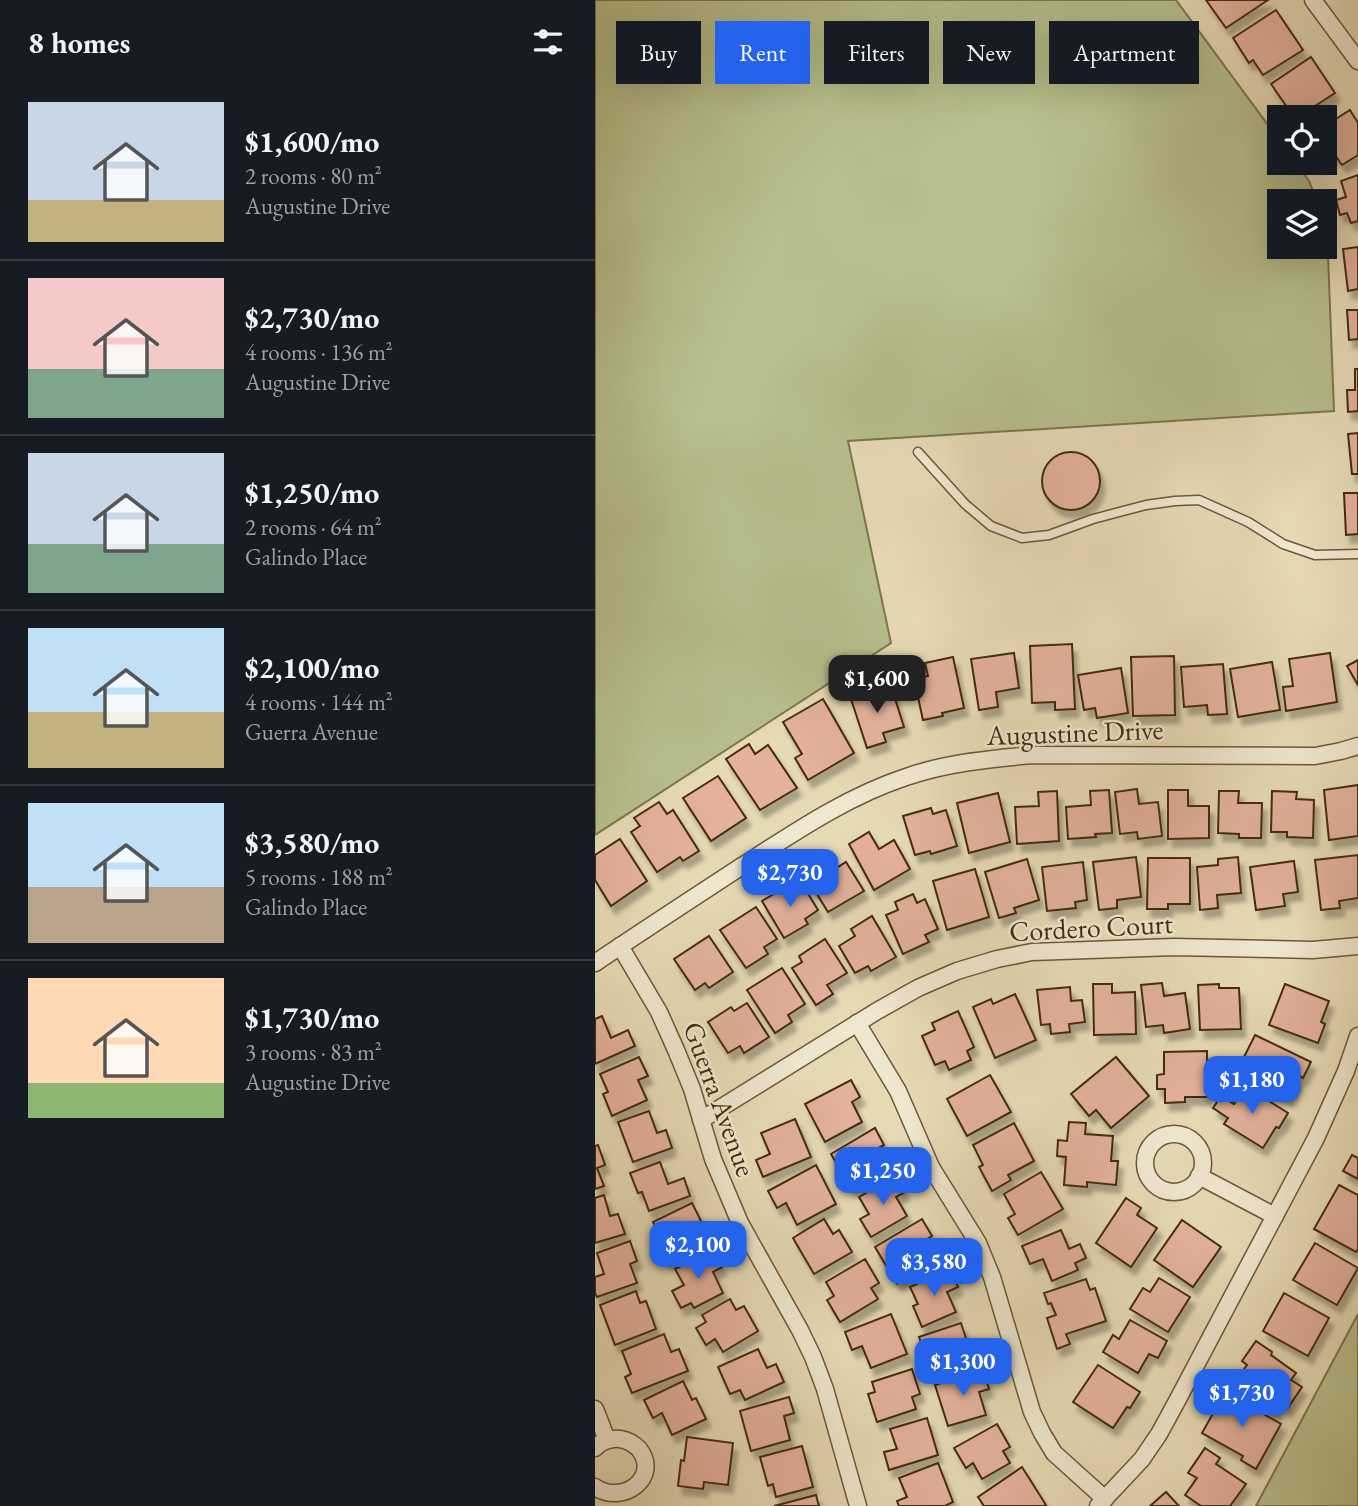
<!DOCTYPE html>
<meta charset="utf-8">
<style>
:root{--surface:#171b24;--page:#242831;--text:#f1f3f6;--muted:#9ea1a6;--line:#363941;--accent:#2563eb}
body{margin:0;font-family:"EB Garamond",serif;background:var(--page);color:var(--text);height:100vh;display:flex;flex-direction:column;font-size:26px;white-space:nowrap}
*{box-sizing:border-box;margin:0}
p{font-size:23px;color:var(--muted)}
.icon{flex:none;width:38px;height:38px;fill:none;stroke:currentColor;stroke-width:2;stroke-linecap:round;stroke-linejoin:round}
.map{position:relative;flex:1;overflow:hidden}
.sheet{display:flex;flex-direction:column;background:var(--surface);width:595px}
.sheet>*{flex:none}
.top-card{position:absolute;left:21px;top:21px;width:637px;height:63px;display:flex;gap:14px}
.tools{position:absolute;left:672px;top:105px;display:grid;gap:14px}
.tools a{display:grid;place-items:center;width:70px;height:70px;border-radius:0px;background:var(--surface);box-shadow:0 7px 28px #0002;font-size:35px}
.price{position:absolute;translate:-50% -60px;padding:0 16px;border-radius:14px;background:var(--accent);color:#fff;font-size:23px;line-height:46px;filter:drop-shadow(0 2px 4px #0008)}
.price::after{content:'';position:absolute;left:50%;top:42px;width:21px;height:16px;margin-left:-10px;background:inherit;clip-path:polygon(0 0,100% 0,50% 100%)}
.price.active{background:#222;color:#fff}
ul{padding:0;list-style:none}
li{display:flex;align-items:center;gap:21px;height:175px;padding:0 28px}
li+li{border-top:2px solid var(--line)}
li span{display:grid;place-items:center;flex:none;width:196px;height:140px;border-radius:0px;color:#555}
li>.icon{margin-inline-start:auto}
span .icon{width:84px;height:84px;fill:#fffc;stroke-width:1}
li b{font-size:30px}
h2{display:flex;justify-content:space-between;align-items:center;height:84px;padding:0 28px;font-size:30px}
.tag{padding:0 24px;border-radius:0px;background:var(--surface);box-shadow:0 7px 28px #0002;font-size:24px;line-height:63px}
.tag.active{background:var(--accent);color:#fff}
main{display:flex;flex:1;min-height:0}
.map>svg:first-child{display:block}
.green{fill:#b7bf8c;stroke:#7e764c;stroke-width:2}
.building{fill:#e3b19c;stroke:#442c0b;stroke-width:2;filter:url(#shadow)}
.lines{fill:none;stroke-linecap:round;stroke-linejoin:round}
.service-casing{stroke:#6c5836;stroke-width:11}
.minor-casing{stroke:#6c5836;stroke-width:19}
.service{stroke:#efe7cf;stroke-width:8}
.minor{stroke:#efe7cf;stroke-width:16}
.labels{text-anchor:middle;stroke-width:5;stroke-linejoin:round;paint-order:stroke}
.street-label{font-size:28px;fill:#442c0b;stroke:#efe7cf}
</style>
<main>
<section class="sheet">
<h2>8 homes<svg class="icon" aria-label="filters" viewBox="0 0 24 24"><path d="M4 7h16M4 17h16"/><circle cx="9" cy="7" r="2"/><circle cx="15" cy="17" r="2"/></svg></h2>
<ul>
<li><span style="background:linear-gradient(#c9d6e8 70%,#c2b280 0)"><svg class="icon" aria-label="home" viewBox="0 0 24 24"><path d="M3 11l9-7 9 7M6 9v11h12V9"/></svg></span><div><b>$1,600/mo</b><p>2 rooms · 80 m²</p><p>Augustine Drive</p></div></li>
<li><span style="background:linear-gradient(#f6c9c9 65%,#7fa58c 0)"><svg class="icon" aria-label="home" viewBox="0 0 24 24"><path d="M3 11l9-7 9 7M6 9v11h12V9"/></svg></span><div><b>$2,730/mo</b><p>4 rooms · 136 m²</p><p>Augustine Drive</p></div></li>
<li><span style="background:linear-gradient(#c9d6e8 65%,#7fa58c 0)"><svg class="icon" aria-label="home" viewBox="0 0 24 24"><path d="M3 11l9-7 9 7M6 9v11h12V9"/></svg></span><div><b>$1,250/mo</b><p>2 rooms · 64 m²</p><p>Galindo Place</p></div></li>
<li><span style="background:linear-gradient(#bfe0f5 60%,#c2b280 0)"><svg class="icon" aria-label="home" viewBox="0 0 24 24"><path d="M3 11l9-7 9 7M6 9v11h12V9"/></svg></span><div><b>$2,100/mo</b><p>4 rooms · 144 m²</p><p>Guerra Avenue</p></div></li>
<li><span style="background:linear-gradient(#bfe0f5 60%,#b9a48a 0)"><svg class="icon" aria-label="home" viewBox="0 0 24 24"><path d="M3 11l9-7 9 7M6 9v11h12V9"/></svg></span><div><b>$3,580/mo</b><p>5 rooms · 188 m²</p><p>Galindo Place</p></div></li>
<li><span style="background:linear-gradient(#ffd9b3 75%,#8fb573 0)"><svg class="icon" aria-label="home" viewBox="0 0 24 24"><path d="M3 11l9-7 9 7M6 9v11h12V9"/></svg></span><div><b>$1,730/mo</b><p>3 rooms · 83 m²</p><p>Augustine Drive</p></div></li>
</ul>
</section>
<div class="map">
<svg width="763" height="1506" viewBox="0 0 763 1506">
<defs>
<filter id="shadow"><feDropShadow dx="4.5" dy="8" stdDeviation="2" flood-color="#0004"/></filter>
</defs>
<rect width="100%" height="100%" fill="#e6dab5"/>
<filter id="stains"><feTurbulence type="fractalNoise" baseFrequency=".00286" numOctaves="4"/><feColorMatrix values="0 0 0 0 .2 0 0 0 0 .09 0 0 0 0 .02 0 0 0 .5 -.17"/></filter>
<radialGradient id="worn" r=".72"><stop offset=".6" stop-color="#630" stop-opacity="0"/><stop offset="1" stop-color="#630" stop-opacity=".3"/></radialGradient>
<g class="green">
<path d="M0 0H581L684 140V163H701L714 181 722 201H684V247H730V222L732 229 739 411 253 441 296 643 0 835Z"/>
<path d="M763 1314V1506H661Z"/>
</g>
<g class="building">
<path d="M611 0H673L631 28Z"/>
<path d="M681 10 708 50 668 75 658 60 654 63 638 38Z"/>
<path d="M716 57 740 93 703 117H699L676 84Z"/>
<path d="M755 110 763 123V155L747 165 740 155 734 158 730 152V126Z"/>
<path d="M763 175V221L756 223 752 213 745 215 741 200 751 197 746 181Z"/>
<path d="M763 247V289L753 291 748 249Z"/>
<path d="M752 310H763V339L754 340Z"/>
<path d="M760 369H763V411L753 412 752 390H760Z"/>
<path d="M763 433V474H757L753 434Z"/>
<circle cx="476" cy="481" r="29"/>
<path d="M749 493H763V534L751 535Z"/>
<path d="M477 644 480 709 460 710V702L437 703 435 646Z"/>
<path d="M419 653 424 688 401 692 403 707 384 710 376 659Z"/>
<path d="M735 653 742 702 691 711 688 687 698 686 694 659Z"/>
<path d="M579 656 580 715 538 716 536 657Z"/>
<path d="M358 657 369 708 347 713 348 716 328 720 319 679 333 676 330 663Z"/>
<path d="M763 660V685L752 666Z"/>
<path d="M677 662 685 710 643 717 635 669Z"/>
<path d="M628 664 632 714 613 715 612 705 589 707 586 667Z"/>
<path d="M526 668 533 713 502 718 500 708 489 710 483 675Z"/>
<path d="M296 686 309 727 288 733 291 742 272 748 256 699Z"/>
<path d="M228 699 259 753 213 780 200 758 207 754 188 722Z"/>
<path d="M154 744 160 754 173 745 202 788 165 810 131 759Z"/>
<path d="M123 776 151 818 116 841 88 798Z"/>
<path d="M763 785V836L734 840 729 790Z"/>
<path d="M542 789 544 804 563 802 567 836 543 839 542 832 525 834 520 792Z"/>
<path d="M514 790 517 833 500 834 501 837 473 839 471 807 496 805 495 791Z"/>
<path d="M573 790H593V806H614V838L573 839Z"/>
<path d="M462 791 464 841 422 844 420 807 444 806 443 792Z"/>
<path d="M624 791H644L643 803H667L666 838H644V834L623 833Z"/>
<path d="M677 791 702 792 701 799 719 800 718 838 692 837V832H676Z"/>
<path d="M403 793 415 842 374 853 362 803Z"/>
<path d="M64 802 72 814 78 810 104 851 88 861 85 857 62 872 36 832 45 826 39 818Z"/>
<path d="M336 808 338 814 351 810 362 846 336 854 335 851 320 855 308 816Z"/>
<path d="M274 832 284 849 299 840 315 869 279 890 254 844Z"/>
<path d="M25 839 52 881 16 906 0 880V855Z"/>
<path d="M763 855V898L744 901 745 908 726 910 720 860Z"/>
<path d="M541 857 546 897 522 900V908L504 910 498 862Z"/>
<path d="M643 857 646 893 622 895 623 908 605 910 602 867 623 865V859Z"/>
<path d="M553 858H595V904H573V909H552Z"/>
<path d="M432 859 444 900 419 908 421 913 404 918 390 872Z"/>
<path d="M699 861 703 892 688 894 690 906 661 910 655 867Z"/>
<path d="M251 862 269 891 233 912 209 873 225 863 232 874Z"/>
<path d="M488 862 492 900 480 902 481 908 452 911 447 867Z"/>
<path d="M380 869 394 917 352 930 338 881Z"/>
<path d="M207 884 223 910 210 919 213 924 189 938 167 901 192 886 195 891Z"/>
<path d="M318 894 322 903 330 899 343 929 330 935 334 942 308 954 291 915 303 910 300 902Z"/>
<path d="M161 907 182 939 169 947 173 954 151 968 125 930Z"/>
<path d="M277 916 301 957 276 971 273 966 260 973 244 946 260 936 256 929Z"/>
<path d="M114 936 138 972 114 988 110 983 100 990 79 959Z"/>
<path d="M230 939 252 973 232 985 238 994 221 1005 197 968 207 962 204 956Z"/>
<path d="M187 968 210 1004 193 1015 197 1022 180 1033 152 990Z"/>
<path d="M567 983 569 996 590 993 595 1029 569 1033 568 1025 551 1027 546 985Z"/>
<path d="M498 984H517V993L540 992 541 1034 499 1035Z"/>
<path d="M624 984V988H644L646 1029 605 1030 603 985Z"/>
<path d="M690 984 734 1001 726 1022 730 1024 723 1043 674 1025Z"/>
<path d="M475 987 476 1001 487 1000 490 1022 474 1024 475 1032 456 1034 455 1024 446 1025 442 990Z"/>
<path d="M420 994 441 1040 400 1058 378 1007 396 999 398 1004Z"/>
<path d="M152 1003 174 1037 149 1053 145 1046 133 1053 113 1022 136 1007 139 1011Z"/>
<path d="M363 1011 379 1047 372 1051 376 1060 354 1070 350 1061 340 1065 327 1036 340 1030 337 1023Z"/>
<path d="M7 1016 16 1038 33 1030 40 1046 0 1064V1019Z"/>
<path d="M660 1035 716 1062 708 1078 705 1076 694 1099 652 1079 659 1064 648 1059Z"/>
<path d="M612 1051V1097H590V1102L570 1103V1089H562V1075L569 1074V1052Z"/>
<path d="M44 1057 53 1076 43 1080 52 1100 17 1116 8 1094 13 1092 5 1074Z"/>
<path d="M521 1057 554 1096 516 1128 501 1110 494 1116 476 1094Z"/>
<path d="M395 1075 416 1112 372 1136 352 1099Z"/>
<path d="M256 1080 265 1097 257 1102 267 1122 230 1142 210 1104Z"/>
<path d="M650 1086 693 1113 684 1128 681 1127 668 1148 629 1124 633 1118 618 1108 626 1096 639 1104Z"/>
<path d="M54 1111 62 1133 71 1130 77 1148 38 1162 23 1122Z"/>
<path d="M200 1119 216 1157 168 1177 161 1160 175 1154 166 1133Z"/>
<path d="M474 1122 491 1123 490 1134 518 1136 516 1161H523L521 1185 492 1182V1187L469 1185 471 1157 462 1156 463 1140 472 1141Z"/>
<path d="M419 1123 439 1161 413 1175 416 1180 397 1191 384 1167 388 1165 378 1145Z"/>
<path d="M280 1128 289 1145 276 1152 281 1162 276 1165 281 1173 256 1188 236 1154Z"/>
<path d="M3 1145 10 1165 2 1168 9 1186 0 1189V1146Z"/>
<path d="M757 1155 763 1158V1179L748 1171Z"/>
<path d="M65 1162 73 1184 89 1178 95 1196 54 1211 47 1192 43 1193 35 1173Z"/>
<path d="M221 1165 241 1204 202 1225 191 1203 182 1208 173 1191Z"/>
<path d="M446 1172 468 1209 423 1235 413 1218 420 1214 409 1194Z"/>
<path d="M301 1176 310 1192 301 1197 312 1216 276 1237 265 1219 274 1214 264 1197Z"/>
<path d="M744 1185 763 1195V1249L761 1252 719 1229Z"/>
<path d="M9 1195 15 1216 23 1214 30 1234 0 1243V1198Z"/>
<path d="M531 1198 546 1208 542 1215 562 1228 536 1267 501 1243Z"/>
<path d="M97 1203 106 1221 91 1228 101 1248 72 1262 62 1242 66 1239 58 1222Z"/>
<path d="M229 1219 238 1234 244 1230 257 1252 219 1274 198 1238Z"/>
<path d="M327 1219 337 1236 325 1243 331 1254 327 1256 332 1266 302 1284 280 1247Z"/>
<path d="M587 1220 626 1247 598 1287 559 1260Z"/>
<path d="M466 1230 474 1249 485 1244 491 1258 480 1263 483 1270 457 1281 448 1259 435 1264 427 1246Z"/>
<path d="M35 1241 42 1261 35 1264 42 1283 2 1297 0 1293V1277L9 1274 2 1253Z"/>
<path d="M720 1243 763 1268 742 1305 698 1280Z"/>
<path d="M118 1250 127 1267 118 1272 128 1293 99 1308 96 1303 86 1308 77 1291 89 1285 80 1269Z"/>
<path d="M270 1259 284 1283 276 1288 283 1299 245 1322 232 1300 239 1296 231 1282Z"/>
<path d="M355 1269 363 1287 352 1292 361 1312 327 1327 318 1306 323 1304 315 1287Z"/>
<path d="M564 1278 595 1297 573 1332 535 1309 548 1288 555 1292Z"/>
<path d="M491 1279 495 1290 500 1288 511 1321 471 1334 475 1344 462 1349 452 1318 461 1315 456 1303 453 1304 449 1293Z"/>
<path d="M41 1291 45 1303 51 1301 61 1329 20 1345 5 1305Z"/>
<path d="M689 1293 734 1318 713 1356 668 1331Z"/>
<path d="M135 1299 141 1310 149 1306 163 1331 128 1352 120 1339 111 1345 101 1328 111 1322 107 1315Z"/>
<path d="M296 1314 312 1354 276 1368 267 1346 257 1350 250 1332Z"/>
<path d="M535 1320 572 1341 563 1358 554 1354 543 1373 508 1352 518 1335 524 1339Z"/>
<path d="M366 1323 374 1348 381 1345 387 1362 338 1378 324 1337Z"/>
<path d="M69 1334 76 1352 84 1349 93 1371 37 1393 30 1377 36 1374 27 1351Z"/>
<path d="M661 1341 677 1352 676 1355 701 1373 696 1380 707 1387 692 1409 685 1404 679 1412 638 1384 652 1365 647 1361Z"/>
<path d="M163 1349 172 1368 181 1364 189 1382 150 1400 145 1390 135 1394 123 1367Z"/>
<path d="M503 1365 545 1392 535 1408 532 1407 518 1428 478 1402Z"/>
<path d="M317 1369 325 1394 317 1397 321 1409 282 1422 273 1394 280 1392 277 1382Z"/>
<path d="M388 1370 394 1389 384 1392 391 1415 353 1426 340 1385Z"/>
<path d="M88 1381 97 1400 101 1398 111 1419 77 1435 67 1413 58 1418 49 1400Z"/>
<path d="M630 1392 686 1424 661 1469 646 1460 648 1456 607 1433Z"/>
<path d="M194 1397 199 1413 189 1416 195 1440 156 1451 145 1411Z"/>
<path d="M332 1418 343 1455 294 1470 289 1452 302 1449 295 1429Z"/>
<path d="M402 1424 415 1447 408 1451 415 1463 387 1479 378 1463 371 1468 359 1448Z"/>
<path d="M92 1437 138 1443 133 1485 109 1482 108 1489 83 1486 86 1460 89 1461Z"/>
<path d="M207 1446 218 1487 181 1497 178 1484 173 1486 165 1457Z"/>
<path d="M610 1448 625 1458 621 1464 651 1484 635 1506H606L590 1495 602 1478 593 1473Z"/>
<path d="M343 1463 358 1502 350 1506H304L302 1501 312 1497 304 1478Z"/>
<path d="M427 1467 451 1505 449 1506H389L383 1497Z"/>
<path d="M571 1492 584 1506H555Z"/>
<path d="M221 1495 224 1506H179Z"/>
</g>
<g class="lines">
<g class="service-casing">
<path id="service" d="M323 452 370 504 396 526 427 538 454 535 498 519 551 505 580 501 604 500 653 522 688 544 720 555 763 554"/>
</g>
<g class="minor-casing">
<g id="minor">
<path d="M718 0 763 61"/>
<path d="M25 946 64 1012 81 1050 97 1089 118 1159 145 1223 205 1330 218 1357 230 1389 263 1506"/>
<path d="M0 963C49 930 98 898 147 866 200 832 251 797 311 777 351 763 394 759 437 755L720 756 746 751 763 746"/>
<path d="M262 1023 303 1091 336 1167 383 1243 397 1277 437 1412 447 1433 459 1453 510 1499"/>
<path d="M106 1120 282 1011 323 988 362 971 402 959 437 952 579 947 718 950 763 946"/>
<circle cx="579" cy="1163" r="29"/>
<path d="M604 1176 680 1216"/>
<path d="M0 1409 12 1440"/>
<path d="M0 1448C7 1441 15 1438 25 1439 32 1440 39 1444 44 1449 66 1477 28 1506 0 1487"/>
<path d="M503 1506 547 1459 564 1434 582 1401 721 1138 751 1071 763 1036"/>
</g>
</g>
<use href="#service" class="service"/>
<use href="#minor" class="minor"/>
</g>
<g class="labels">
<g class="street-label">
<text transform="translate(480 732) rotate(-2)" y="10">Augustine Drive</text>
<text transform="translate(496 927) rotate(-3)" y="10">Cordero Court</text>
<text transform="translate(125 1099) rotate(70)" y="10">Guerra Avenue</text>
</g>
</g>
<rect width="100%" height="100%" filter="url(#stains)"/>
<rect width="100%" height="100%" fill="url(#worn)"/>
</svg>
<div class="tools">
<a><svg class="icon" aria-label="locate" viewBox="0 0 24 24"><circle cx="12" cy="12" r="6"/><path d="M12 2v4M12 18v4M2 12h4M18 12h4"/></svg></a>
<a><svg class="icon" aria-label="layers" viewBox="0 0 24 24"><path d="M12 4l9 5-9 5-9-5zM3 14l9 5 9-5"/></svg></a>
</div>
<b class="price active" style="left:282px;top:715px">$1,600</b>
<b class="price" style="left:195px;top:909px">$2,730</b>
<b class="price" style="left:657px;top:1116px">$1,180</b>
<b class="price" style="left:288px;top:1207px">$1,250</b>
<b class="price" style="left:103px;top:1281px">$2,100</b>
<b class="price" style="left:339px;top:1298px">$3,580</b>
<b class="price" style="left:368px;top:1398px">$1,300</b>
<b class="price" style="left:647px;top:1429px">$1,730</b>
<div class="top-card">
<a class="tag">Buy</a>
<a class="tag active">Rent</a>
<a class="tag">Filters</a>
<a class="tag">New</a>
<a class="tag">Apartment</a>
</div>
</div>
</main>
